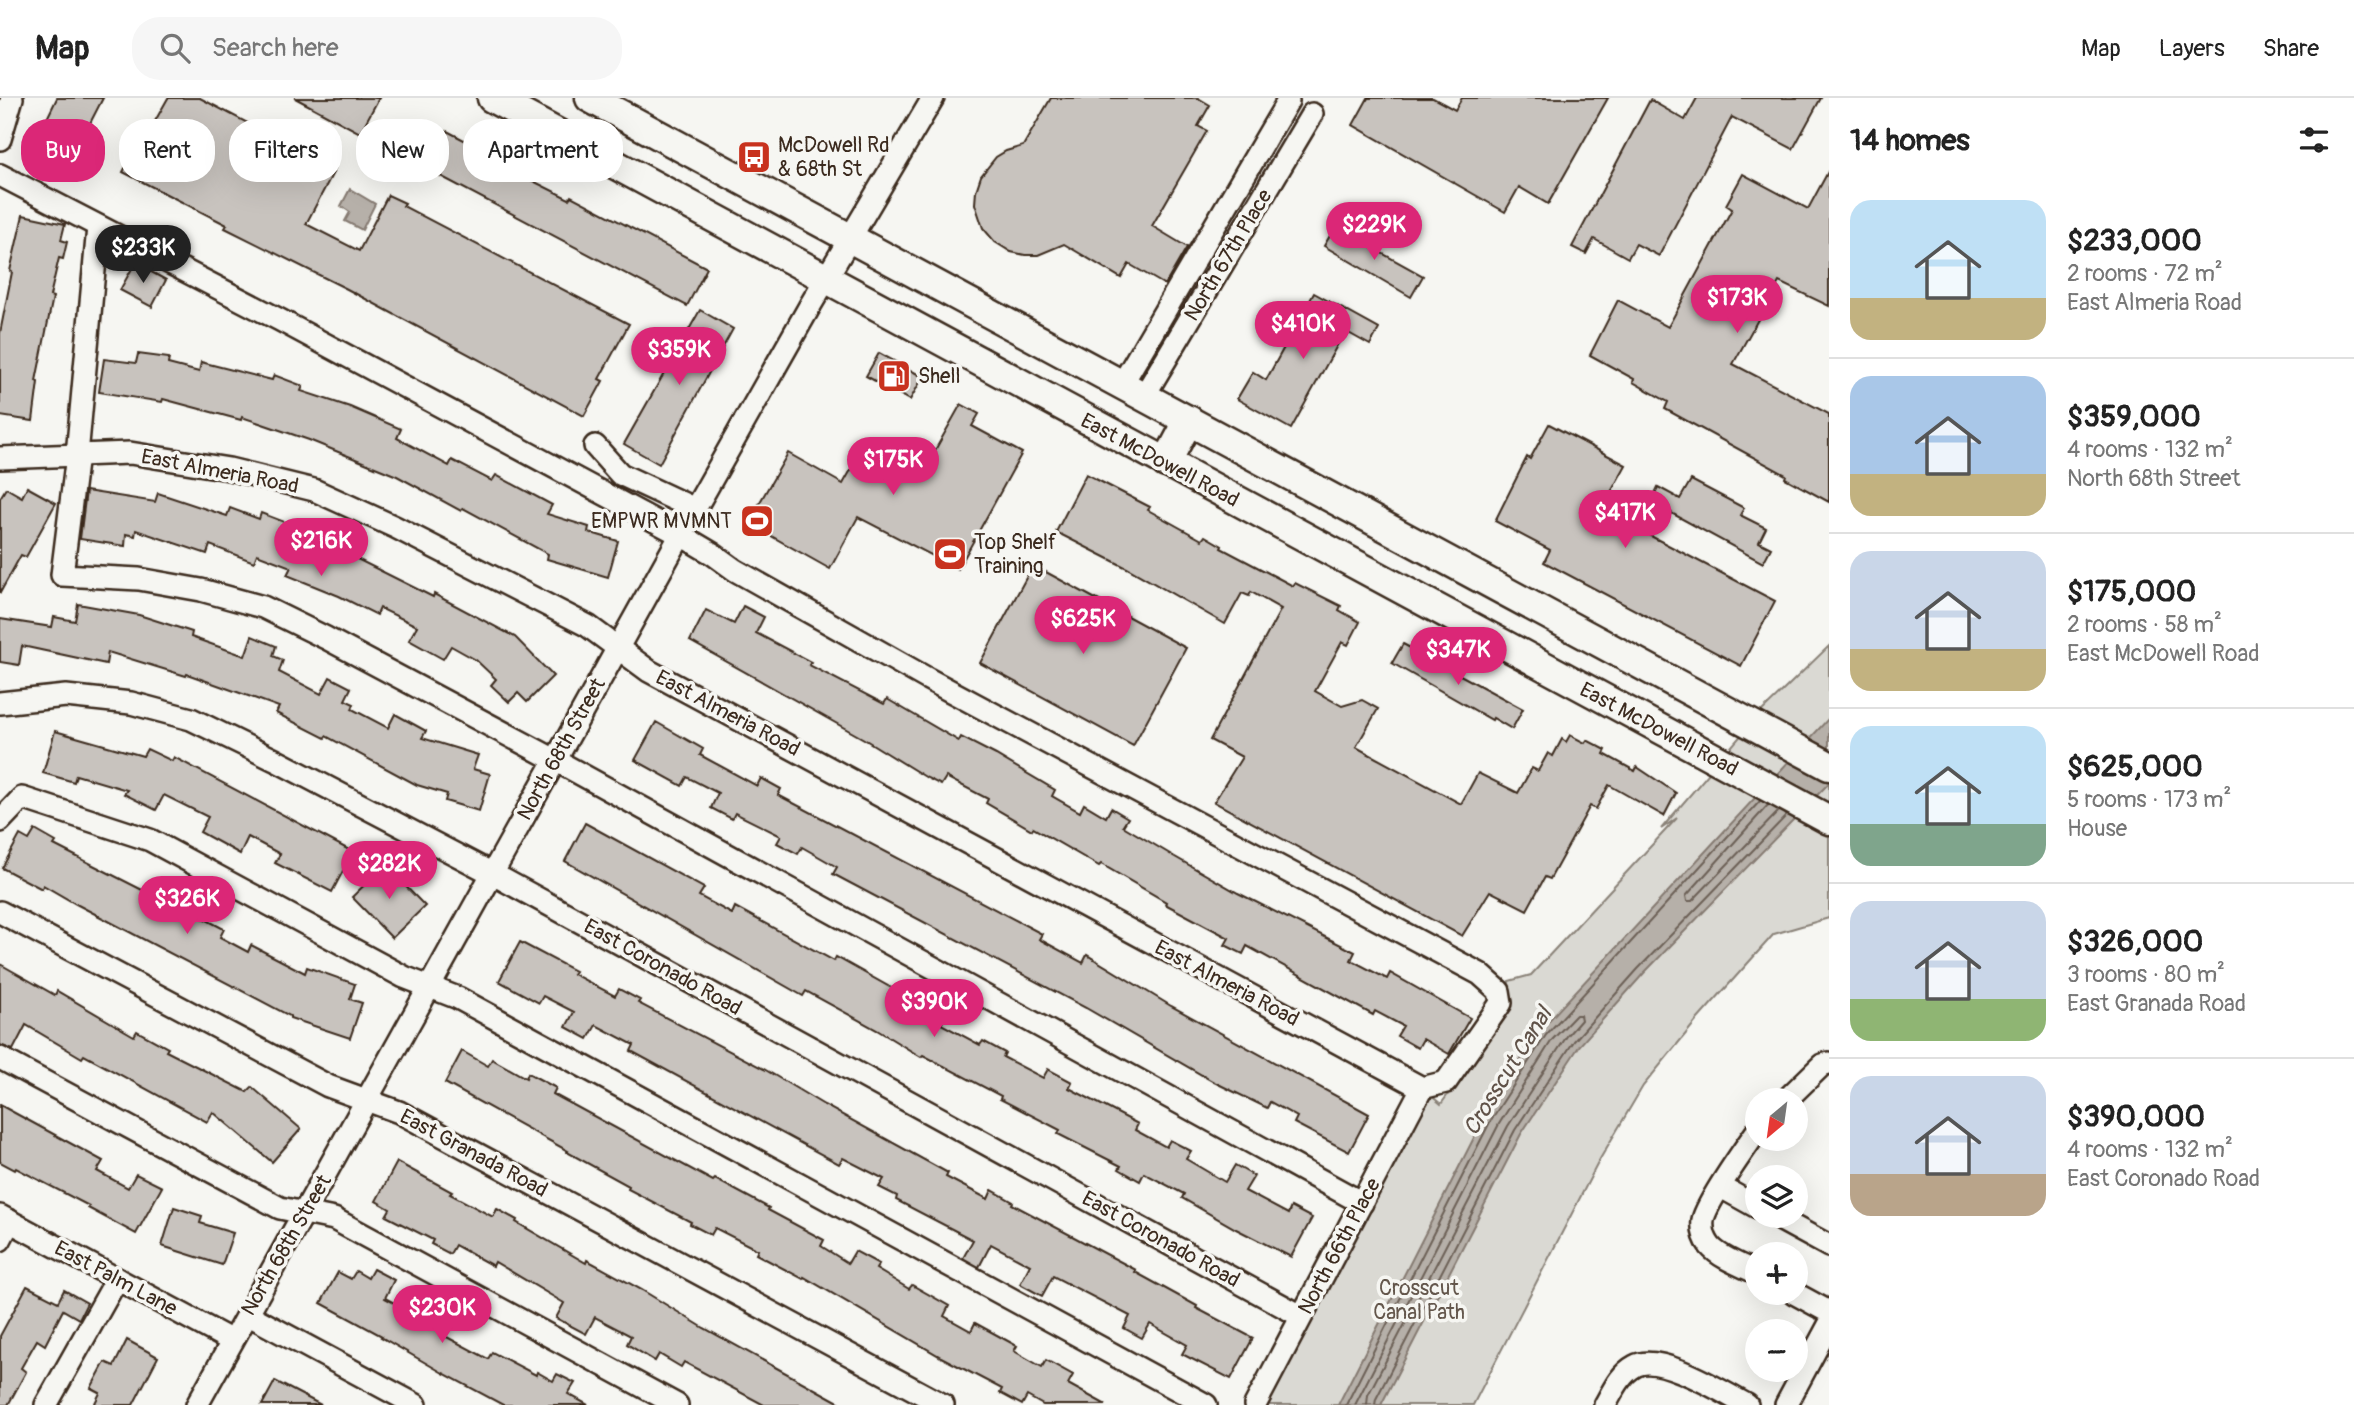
<!DOCTYPE html>
<meta charset="utf-8">
<style>
:root{--surface:#fff;--page:#f6f6f6;--text:#222;--muted:#767676;--line:#e0e0e0;--accent:#db2777}
body{margin:0;font-family:Pangolin,sans-serif;background:var(--page);color:var(--text);height:100vh;display:flex;flex-direction:column;font-size:26px;white-space:nowrap}
*{box-sizing:border-box;margin:0}
p{font-size:23px;color:var(--muted)}
.icon{flex:none;width:38px;height:38px;fill:none;stroke:currentColor;stroke-width:2;stroke-linecap:round;stroke-linejoin:round}
.map{position:relative;flex:1;overflow:hidden}
.drawer{display:flex;flex-direction:column;background:var(--surface);width:525px}
.drawer>*{flex:none}
.banner{position:absolute;left:21px;top:21px;width:665px;height:63px;display:flex;gap:14px}
.needle{width:46px;rotate:209deg}
.tools{position:absolute;left:1745px;top:990px;display:grid;gap:14px}
.tools a{display:grid;place-items:center;width:63px;height:63px;border-radius:50%;background:var(--surface);box-shadow:0 7px 28px #0002;font-size:35px}
.price{position:absolute;translate:-50% -60px;padding:0 16px;border-radius:24px;background:var(--accent);color:#fff;font-size:23px;line-height:46px;filter:drop-shadow(0 2px 4px #0008)}
.price::after{content:'';position:absolute;left:50%;top:42px;width:21px;height:16px;margin-left:-10px;background:inherit;clip-path:polygon(0 0,100% 0,50% 100%)}
.price.current{background:#222;color:#fff}
ul{padding:0;list-style:none}
li{display:flex;align-items:center;gap:21px;height:175px;padding:0 21px}
li+li{border-top:2px solid var(--line)}
li span{display:grid;place-items:center;flex:none;width:196px;height:140px;border-radius:21px;color:#555}
li>.icon{margin-inline-start:auto}
span .icon{width:84px;height:84px;fill:#fffc;stroke-width:1}
li b{font-size:30px}
h2{display:flex;justify-content:space-between;align-items:center;height:84px;padding:0 21px;font-size:30px}
.tag{padding:0 24px;border-radius:28px;background:var(--surface);box-shadow:0 7px 28px #0002;font-size:24px;line-height:63px}
.tag.current{background:var(--accent);color:#fff}
header{display:flex;align-items:center;gap:42px;box-sizing:border-box;height:98px;padding:0 35px;background:var(--surface);border-bottom:2px solid var(--line)}
header strong{font-size:33px}
nav{display:flex;gap:38px;margin-inline-start:auto;font-size:24px}
.search{width:490px;height:63px;background:var(--page);display:flex;align-items:center;gap:18px;box-sizing:border-box;padding:0 24px;border-radius:28px;color:var(--muted);font-size:26px}
main{display:flex;flex:1;min-height:0}
.map>svg:first-child{display:block}
.green{fill:#dad9d3;stroke:#8a8278;stroke-width:2}
.water{fill:#b6b0a9;stroke:#857a71;stroke-width:2}
.lines{fill:none;stroke-linecap:round;stroke-linejoin:round}
.shore{stroke:#6c6056;stroke-width:2}
.building{fill:#c8c3be;stroke:#3b2a1e;stroke-width:2}
.minor-casing{stroke:#3b2a1e;stroke-width:26}
.major-casing{stroke:#3b2a1e;stroke-width:33}
.minor{stroke:#f6f6f2;stroke-width:21}
.major{stroke:#f6f6f2;stroke-width:28}
.labels{text-anchor:middle;stroke-width:7;stroke-linejoin:round;paint-order:stroke}
.poi-label{font-size:21px;fill:#3b2a1e;stroke:#f6f6f2;text-anchor:start}
.street-label{font-size:21px;fill:#3b2a1e;stroke:#f6f6f2}
.park-label{font-size:21px;fill:#63564b;stroke:#f6f6f2}
.water-label{font-size:23px;font-style:italic;fill:#605248;stroke:#f6f6f2}
</style>
<header>
<strong>Map</strong>
<div class="search"><svg class="icon" aria-label="search" viewBox="0 0 24 24"><circle cx="10" cy="10" r="6"/><path d="M15 15l6 6"/></svg>Search here</div>
<nav><a>Map</a><a>Layers</a><a>Share</a></nav>
</header>
<main>
<div class="map">
<svg width="1829" height="1307" viewBox="0 0 1829 1307">
<rect width="100%" height="100%" fill="#f6f6f2"/>
<filter id="ink" filterUnits="userSpaceOnUse"><feTurbulence type="fractalNoise" baseFrequency=".0143" numOctaves="2"/><feDisplacementMap in="SourceGraphic" scale="14" xChannelSelector="R" yChannelSelector="G"/><feConvolveMatrix kernelMatrix="1 2 1 2 8 2 1 2 1" color-interpolation-filters="sRGB"/></filter>
<g filter="url(#ink)">
<path class="green" d="M1829 548V820L1774 836 1697 922 1643 988 1600 1061 1473 1307H1255L1422 990 1441 1006 1507 915 1509 883 1531 877 1677 720 1661 731 1761 614Z"/>
<g class="water">
<path d="M350 91 375 106 362 132 345 123 350 114 341 108Z"/>
<path d="M1829 620V685L1644 875 1580 947 1521 1036 1381 1307H1338L1485 1018 1540 932Z"/>
</g>
<g class="lines">
<g class="shore">
<path d="M1768 707 1686 798 1687 803H1692L1779 713"/>
<path d="M1346 1307 1491 1022 1546 937 1760 703"/>
<path d="M1355 1307 1499 1026 1552 942 1576 917H1580L1581 922 1567 938 1508 1028 1368 1297 1367 1307"/>
<path d="M1375 1307 1376 1301 1515 1032 1574 943 1638 871 1787 717"/>
</g>
</g>
<g class="building">
<path d="M57 0H103L68 68 33 49Z"/>
<path d="M168 0H200L335 71 306 126 359 153 388 97 405 105 403 108 629 226 599 281 603 283 584 318 347 191 225 130 227 127 123 74 141 39 145 41Z"/>
<path d="M295 0H379L360 35Z"/>
<path d="M1051 0H1198L1210 7 1198 28 1207 33 1152 128 1187 149 1165 187 1129 166 1121 180 1064 146 1038 157H1025L1011 154 995 144 983 130 975 106 976 93 981 78 996 59 1006 53 1023 48Z"/>
<path d="M1368 0H1433L1455 12 1462 0H1608L1548 106 1519 89 1505 114 1353 27Z"/>
<path d="M1697 0H1821L1793 51 1732 19 1659 158 1636 146 1628 160 1594 141 1586 156 1572 149 1650 2 1685 22Z"/>
<path d="M447 33 527 75 525 79 569 101 571 98 707 170 687 208 427 71Z"/>
<path d="M1829 72V208L1779 184 1733 266 1829 316V404L1785 380 1786 377 1665 311 1668 304 1633 284 1634 281 1590 257 1618 202 1668 229 1732 111 1726 107 1743 76 1808 111Z"/>
<path d="M23 117 65 126 61 142 67 144 63 161 59 160 50 198 53 199 36 283 38 284 33 323 0 318V235L12 174 10 173Z"/>
<path d="M1335 129 1423 178 1411 199 1324 148Z"/>
<path d="M135 165 166 182 152 209 120 192Z"/>
<path d="M1314 195 1379 231 1370 247 1345 233 1291 331 1237 301 1253 274 1266 282Z"/>
<path d="M700 212 733 231 659 366 624 346Z"/>
<path d="M879 255 923 279 910 302 866 278Z"/>
<path d="M138 256 169 260 168 266 199 274 201 264 272 282 274 277 303 288 301 293 350 309 401 331 397 340 449 368 452 362 492 383 496 377 552 407 547 416 589 429 588 434 618 443 608 479 547 461 548 456 463 410 461 413 397 378 309 342 242 319 241 322 163 301 162 304 99 294 104 261 136 265Z"/>
<path d="M961 306 979 316 972 328 1022 355 958 471 858 419 830 471 748 425 788 355 843 386 865 347 920 379Z"/>
<path d="M1549 326 1626 367 1601 412 1775 503 1741 568 1544 464 1550 452 1495 423 1527 359 1530 361Z"/>
<path d="M1086 376 1150 409 1148 412 1202 442 1205 438 1222 448 1221 450 1278 480 1293 488 1295 485 1341 508 1339 512 1360 524 1348 547 1342 544 1315 593 1342 608 1362 602 1378 611 1356 649 1461 706 1478 675 1518 695 1532 670 1538 673 1548 655 1553 658 1562 641 1566 644 1570 637 1585 645 1587 642 1606 652 1604 656 1635 673 1637 669 1676 695 1664 718 1609 687 1596 711 1590 708 1550 781 1545 779 1527 812 1490 793 1462 838 1214 704 1242 659 1210 642 1281 511 1251 494 1249 498 1242 495 1225 526 1127 470 1056 434Z"/>
<path d="M1691 382 1744 410 1740 417 1766 430 1759 444 1771 450 1763 465 1651 404 1658 389 1680 401Z"/>
<path d="M27 389 56 405 26 459 21 457 0 495V400L6 390 22 399Z"/>
<path d="M86 393 155 404 158 395 227 418 230 410 259 421 261 415 292 427 291 428 356 457 355 460 433 499 434 496 515 539 553 578 527 604 518 595 509 604 491 587 496 581 476 562 451 548 443 561 409 542 417 528 380 510 377 517 339 498 287 477 291 469 257 456 254 464 210 447 207 456 136 432 135 438 126 436 125 448 80 441Z"/>
<path d="M1033 467 1186 550 1133 648 980 565Z"/>
<path d="M78 506 139 517 192 534 191 539 245 558 252 538 276 548 273 558 283 562 279 574 321 596 330 579 351 590 345 602 354 606 352 611 388 630 395 616 426 633 422 640 478 657 473 671 490 676 479 713 445 703 447 696 417 687 326 638 325 640 276 615 279 609 187 576 186 578 108 554 106 566 22 548 19 567 0 564V521L52 529 54 519 75 523Z"/>
<path d="M743 508 764 519 756 535 811 564 809 567 884 606 887 601 959 643 961 639 996 657 1055 692 1052 698 1080 714 1084 706 1106 719 1111 710 1128 720 1123 728 1175 759 1238 795 1355 854 1351 862 1387 881 1390 875 1470 920 1449 956 1423 941 1418 950 1397 938 1403 928 1375 913 1373 917 1247 848 1243 856 1225 847 1229 840 1165 806 1166 804 1101 766 1099 768 1033 730 1032 732 986 705 988 701 946 679 941 687 927 680 864 641 690 543 706 512 734 526Z"/>
<path d="M1403 546 1523 611 1512 631 1493 620 1492 622 1392 565Z"/>
<path d="M656 624 703 651 700 657 757 688 761 680 781 691 778 697 1042 836 1039 841 1083 865 1087 857 1171 908 1369 1016 1349 1054 1294 1025 1297 1019 1270 1004 1267 1010 1214 984 1086 910 833 776 837 769 802 749 798 756 777 745 781 738 735 715 732 721 711 710 718 695 687 679 682 688 635 662Z"/>
<path d="M55 633 143 658 147 651 172 663 174 659 353 754 332 794 275 765 280 756 248 739 240 756 200 734 208 719 164 697 156 712 124 696 127 692 76 677 74 684 43 675Z"/>
<path d="M585 725 704 790 699 798 732 816 735 809 834 863 836 859 945 920 941 926 980 947 983 943 1005 955 1003 959 1043 980 1048 971 1072 984 1069 990 1138 1026 1135 1032 1166 1049 1170 1042 1191 1053 1186 1061 1225 1084 1235 1067 1254 1078 1245 1093 1288 1116 1291 1109 1312 1120 1291 1159 1236 1131 1182 1100 1184 1096 1144 1075 1140 1083 1119 1071 1121 1068 1058 1036 1060 1032 1000 1001 1001 998 923 957 921 959 877 932 806 893 803 898 565 763Z"/>
<path d="M35 732 56 744 54 747 95 768 166 804 167 801 224 831 220 839 248 854 251 847 305 875 307 869 355 886 350 901 362 905 350 940 290 920V918L76 806 43 787 42 791 2 770 20 737 29 742Z"/>
<path d="M385 767 425 808 392 840 352 799Z"/>
<path d="M520 844 575 873 573 876 615 898 619 891 640 902 638 905 764 971 824 1007 948 1075 946 1079 988 1101 992 1092 1013 1104 1012 1106 1136 1172 1135 1174 1197 1208 1196 1210 1253 1240 1231 1281 1182 1256 1187 1247 1150 1226 1142 1240 1124 1230 1130 1218 1053 1178 1042 1198 1020 1186 1030 1167 991 1146 979 1169 963 1160 973 1142 896 1102 897 1098 879 1089 884 1081 843 1060 839 1066 631 953 634 947 596 927 588 941 566 929 574 914 543 898 539 905 499 883Z"/>
<path d="M0 866 55 897 57 893 134 938 137 933 168 950 166 953 247 994 252 989 301 1031 272 1064 213 1014 207 1024 84 957 82 960 26 927 13 952 0 947Z"/>
<path d="M462 953 488 968 492 961 526 980 528 975 556 990 553 996 713 1083 715 1081 769 1110 768 1112 824 1142 821 1148 848 1165 855 1153 879 1166 876 1171 909 1191 912 1187 949 1208 944 1218 971 1233 975 1225 1017 1248 1014 1253 1042 1269 1046 1262 1073 1277 1068 1286 1106 1307H1043L1027 1298 1022 1307 1000 1295 1002 1291 941 1259 804 1179 803 1181 756 1156 758 1152 715 1130 711 1137 690 1126 691 1124 628 1091 629 1088 567 1054 568 1053 445 985Z"/>
<path d="M0 1007 103 1063 97 1073 128 1090 136 1076 162 1089 136 1136 88 1110 89 1108 16 1070 15 1072 0 1064Z"/>
<path d="M397 1064 452 1094 450 1096 493 1119 497 1111 517 1122 516 1124 586 1165 587 1162 642 1192 704 1230 844 1307H764L684 1264 681 1269 659 1256 655 1263 627 1246 631 1238 595 1219 586 1236 556 1220 564 1205 495 1164 493 1168 455 1147 450 1156 431 1146 433 1142 386 1118 390 1111 376 1103Z"/>
<path d="M174 1109 202 1118 200 1125 233 1135 222 1167 162 1148Z"/>
<path d="M373 1171 394 1182 385 1200 424 1221 428 1215 449 1227 443 1237 488 1261 492 1254 536 1277 537 1274 553 1283 557 1276 575 1285 568 1296 588 1307H503L443 1275 381 1239 382 1238 321 1205 338 1174 351 1181 356 1173 368 1180Z"/>
<path d="M27 1188 58 1204 64 1192 87 1205 79 1221 63 1212 45 1247 37 1242 21 1270 26 1274 8 1307H0V1238Z"/>
<path d="M127 1242 158 1259 133 1307H94L100 1295 91 1290 105 1264 114 1268Z"/>
<path d="M275 1283 321 1307H262Z"/>
</g>
<g class="lines">
<g class="minor-casing">
<g id="minor">
<path d="M0 41 12 0"/>
<path d="M0 77 280 222 681 437 713 456 735 472 928 581 1480 876 1499 893 1501 905 1446 984 1422 990"/>
<path d="M98 129 77 357 62 477 139 481 201 492 263 509 326 540 555 662 1362 1105"/>
<path d="M1122 286 1288 3"/>
<path d="M1144 298 1312 16"/>
<path d="M595 348 620 376 695 411"/>
<path d="M0 360 130 355 229 371 314 392 395 429 588 528 649 573 1422 990"/>
<path d="M0 605 66 598 131 605 191 621 275 662 493 776 1301 1218"/>
<path d="M0 723 22 700 150 742 404 879 458 900 1206 1307"/>
<path d="M0 814 328 988 399 1014 943 1307"/>
<path d="M0 960 280 1110 334 1121 677 1307"/>
<path d="M1785 1003 1822 967 1829 965"/>
<path d="M1757 1033C1745 1050 1706 1105 1703 1122 1702 1131 1704 1140 1710 1148 1720 1160 1743 1168 1757 1175"/>
<path d="M1721 1089 1757 1109"/>
<path d="M0 1118 232 1243"/>
<path d="M1774 1118 1829 1148"/>
<path d="M0 1142 10 1123"/>
<path d="M1794 1195 1829 1214"/>
<path d="M247 1216 416 1307"/>
<path d="M46 1307 117 1181"/>
<path d="M197 1307 695 411 811 206 933 0"/>
<path d="M1255 1307 1422 990"/>
<path d="M1605 1307C1613 1293 1620 1276 1635 1268 1659 1254 1724 1295 1747 1307"/>
<path d="M1786 1307 1829 1227"/>
</g>
</g>
<g class="major-casing">
<g id="major">
<path d="M492 0 1829 722"/>
<path d="M590 0 1829 668"/>
<path d="M1166 365 1189 322"/>
</g>
</g>
<use href="#minor" class="minor"/>
<use href="#major" class="major"/>
</g>
</g>
<defs>
<g id="bus-square" transform="scale(1.75)"><rect x="-9" y="-9" width="18" height="18" rx="4" fill="#c8321e" stroke="#f6f6f2"/><path d="M-5-6H5V4H4V6H2V4H-2V6H-4V4H-5ZM-3.5-4V0h7V-4ZM-3.5 1.2v1.5H-2V1.2ZM2 1.2v1.5H3.5V1.2Z" fill="#fff"/></g>
<g id="fuel-square" transform="scale(1.75)"><rect x="-9" y="-9" width="18" height="18" rx="4" fill="#c8321e" stroke="#f6f6f2"/><path d="M-5.5-6h7V0h2V4h1.3V-2.5L3-4.5l.8-.8L6-3V5H2.5V1h-1V6h-7ZM-4.2-4.7v3.2H.2V-4.7Z" fill="#fff"/></g>
<g id="stadium-square" transform="scale(1.75)"><rect x="-9" y="-9" width="18" height="18" rx="4" fill="#c8321e" stroke="#f6f6f2"/><path d="M0-5a6.5 5 0 1 0 0 10a6.5 5 0 1 0 0-10ZM-3.5-1.8h7v3.6h-7Z" fill="#fff"/></g>
</defs>
<g fill-rule="evenodd">
<use href="#bus-square" x="754" y="59"/>
<use href="#fuel-square" x="894" y="278"/>
<use href="#stadium-square" x="757" y="423"/>
<use href="#stadium-square" x="950" y="456"/>
</g>
<g class="labels">
<g class="poi-label">
<text x="778" y="54">McDowell Rd<tspan x="778" dy="24">&amp; 68th St</tspan></text>
<text x="918" y="285">Shell</text>
<text x="732" y="430" text-anchor="end">EMPWR MVMNT</text>
<text x="974" y="451">Top Shelf<tspan x="974" dy="24">Training</tspan></text>
</g>
<g class="street-label">
<text transform="translate(1228 157) rotate(-59)" y="7">North 67th Place</text>
<text transform="translate(1160 362) rotate(28)" y="7">East McDowell Road</text>
<text transform="translate(220 373) rotate(11)" y="7">East Almeria Road</text>
<text transform="translate(728 615) rotate(28)" y="7">East Almeria Road</text>
<text transform="translate(1659 631) rotate(28)" y="7">East McDowell Road</text>
<text transform="translate(561 651) rotate(-61)" y="7">North 68th Street</text>
<text transform="translate(663 869) rotate(29)" y="7">East Coronado Road</text>
<text transform="translate(1227 885) rotate(28)" y="7">East Almeria Road</text>
<text transform="translate(474 1055) rotate(28)" y="7">East Granada Road</text>
<text transform="translate(1161 1141) rotate(29)" y="7">East Coronado Road</text>
<text transform="translate(286 1147) rotate(-60)" y="7">North 68th Street</text>
<text transform="translate(1339 1148) rotate(-62)" y="7">North 66th Place</text>
<text transform="translate(116 1180) rotate(28)" y="7">East Palm Lane</text>
</g>
<g class="park-label">
<text x="1419" y="1197">Crosscut<tspan x="1419" dy="24">Canal Path</tspan></text>
</g>
<g class="water-label">
<text transform="translate(1507 973) rotate(-58)" y="8">Crosscut Canal</text>
</g>
</g>
</svg>
<div class="tools">
<a><svg class="needle" viewBox="-14 -14 28 28"><path d="M0-13l5 13h-10z" fill="#e53935"/><path d="M0 13l5-13h-10z" fill="#767676"/></svg></a>
<a><svg class="icon" aria-label="layers" viewBox="0 0 24 24"><path d="M12 4l9 5-9 5-9-5zM3 14l9 5 9-5"/></svg></a>
<a>+</a>
<a>−</a>
</div>
<b class="price" style="left:1374px;top:164px">$229K</b>
<b class="price current" style="left:143px;top:187px">$233K</b>
<b class="price" style="left:1737px;top:237px">$173K</b>
<b class="price" style="left:1303px;top:263px">$410K</b>
<b class="price" style="left:679px;top:289px">$359K</b>
<b class="price" style="left:893px;top:399px">$175K</b>
<b class="price" style="left:1625px;top:452px">$417K</b>
<b class="price" style="left:321px;top:480px">$216K</b>
<b class="price" style="left:1083px;top:558px">$625K</b>
<b class="price" style="left:1458px;top:589px">$347K</b>
<b class="price" style="left:389px;top:803px">$282K</b>
<b class="price" style="left:187px;top:838px">$326K</b>
<b class="price" style="left:934px;top:941px">$390K</b>
<b class="price" style="left:442px;top:1247px">$230K</b>
<div class="banner">
<a class="tag current">Buy</a>
<a class="tag">Rent</a>
<a class="tag">Filters</a>
<a class="tag">New</a>
<a class="tag">Apartment</a>
</div>
</div>
<section class="drawer">
<h2>14 homes<svg class="icon" aria-label="filters" viewBox="0 0 24 24"><path d="M4 7h16M4 17h16"/><circle cx="9" cy="7" r="2"/><circle cx="15" cy="17" r="2"/></svg></h2>
<ul>
<li><span style="background:linear-gradient(#bfe0f5 70%,#c2b280 0)"><svg class="icon" aria-label="home" viewBox="0 0 24 24"><path d="M3 11l9-7 9 7M6 9v11h12V9"/></svg></span><div><b>$233,000</b><p>2 rooms · 72 m²</p><p>East Almeria Road</p></div></li>
<li><span style="background:linear-gradient(#a9c7e8 70%,#c2b280 0)"><svg class="icon" aria-label="home" viewBox="0 0 24 24"><path d="M3 11l9-7 9 7M6 9v11h12V9"/></svg></span><div><b>$359,000</b><p>4 rooms · 132 m²</p><p>North 68th Street</p></div></li>
<li><span style="background:linear-gradient(#c9d6e8 70%,#c2b280 0)"><svg class="icon" aria-label="home" viewBox="0 0 24 24"><path d="M3 11l9-7 9 7M6 9v11h12V9"/></svg></span><div><b>$175,000</b><p>2 rooms · 58 m²</p><p>East McDowell Road</p></div></li>
<li><span style="background:linear-gradient(#bfe0f5 70%,#7fa58c 0)"><svg class="icon" aria-label="home" viewBox="0 0 24 24"><path d="M3 11l9-7 9 7M6 9v11h12V9"/></svg></span><div><b>$625,000</b><p>5 rooms · 173 m²</p><p>House</p></div></li>
<li><span style="background:linear-gradient(#c9d6e8 70%,#8fb573 0)"><svg class="icon" aria-label="home" viewBox="0 0 24 24"><path d="M3 11l9-7 9 7M6 9v11h12V9"/></svg></span><div><b>$326,000</b><p>3 rooms · 80 m²</p><p>East Granada Road</p></div></li>
<li><span style="background:linear-gradient(#c9d6e8 70%,#b9a48a 0)"><svg class="icon" aria-label="home" viewBox="0 0 24 24"><path d="M3 11l9-7 9 7M6 9v11h12V9"/></svg></span><div><b>$390,000</b><p>4 rooms · 132 m²</p><p>East Coronado Road</p></div></li>
</ul>
</section>
</main>
